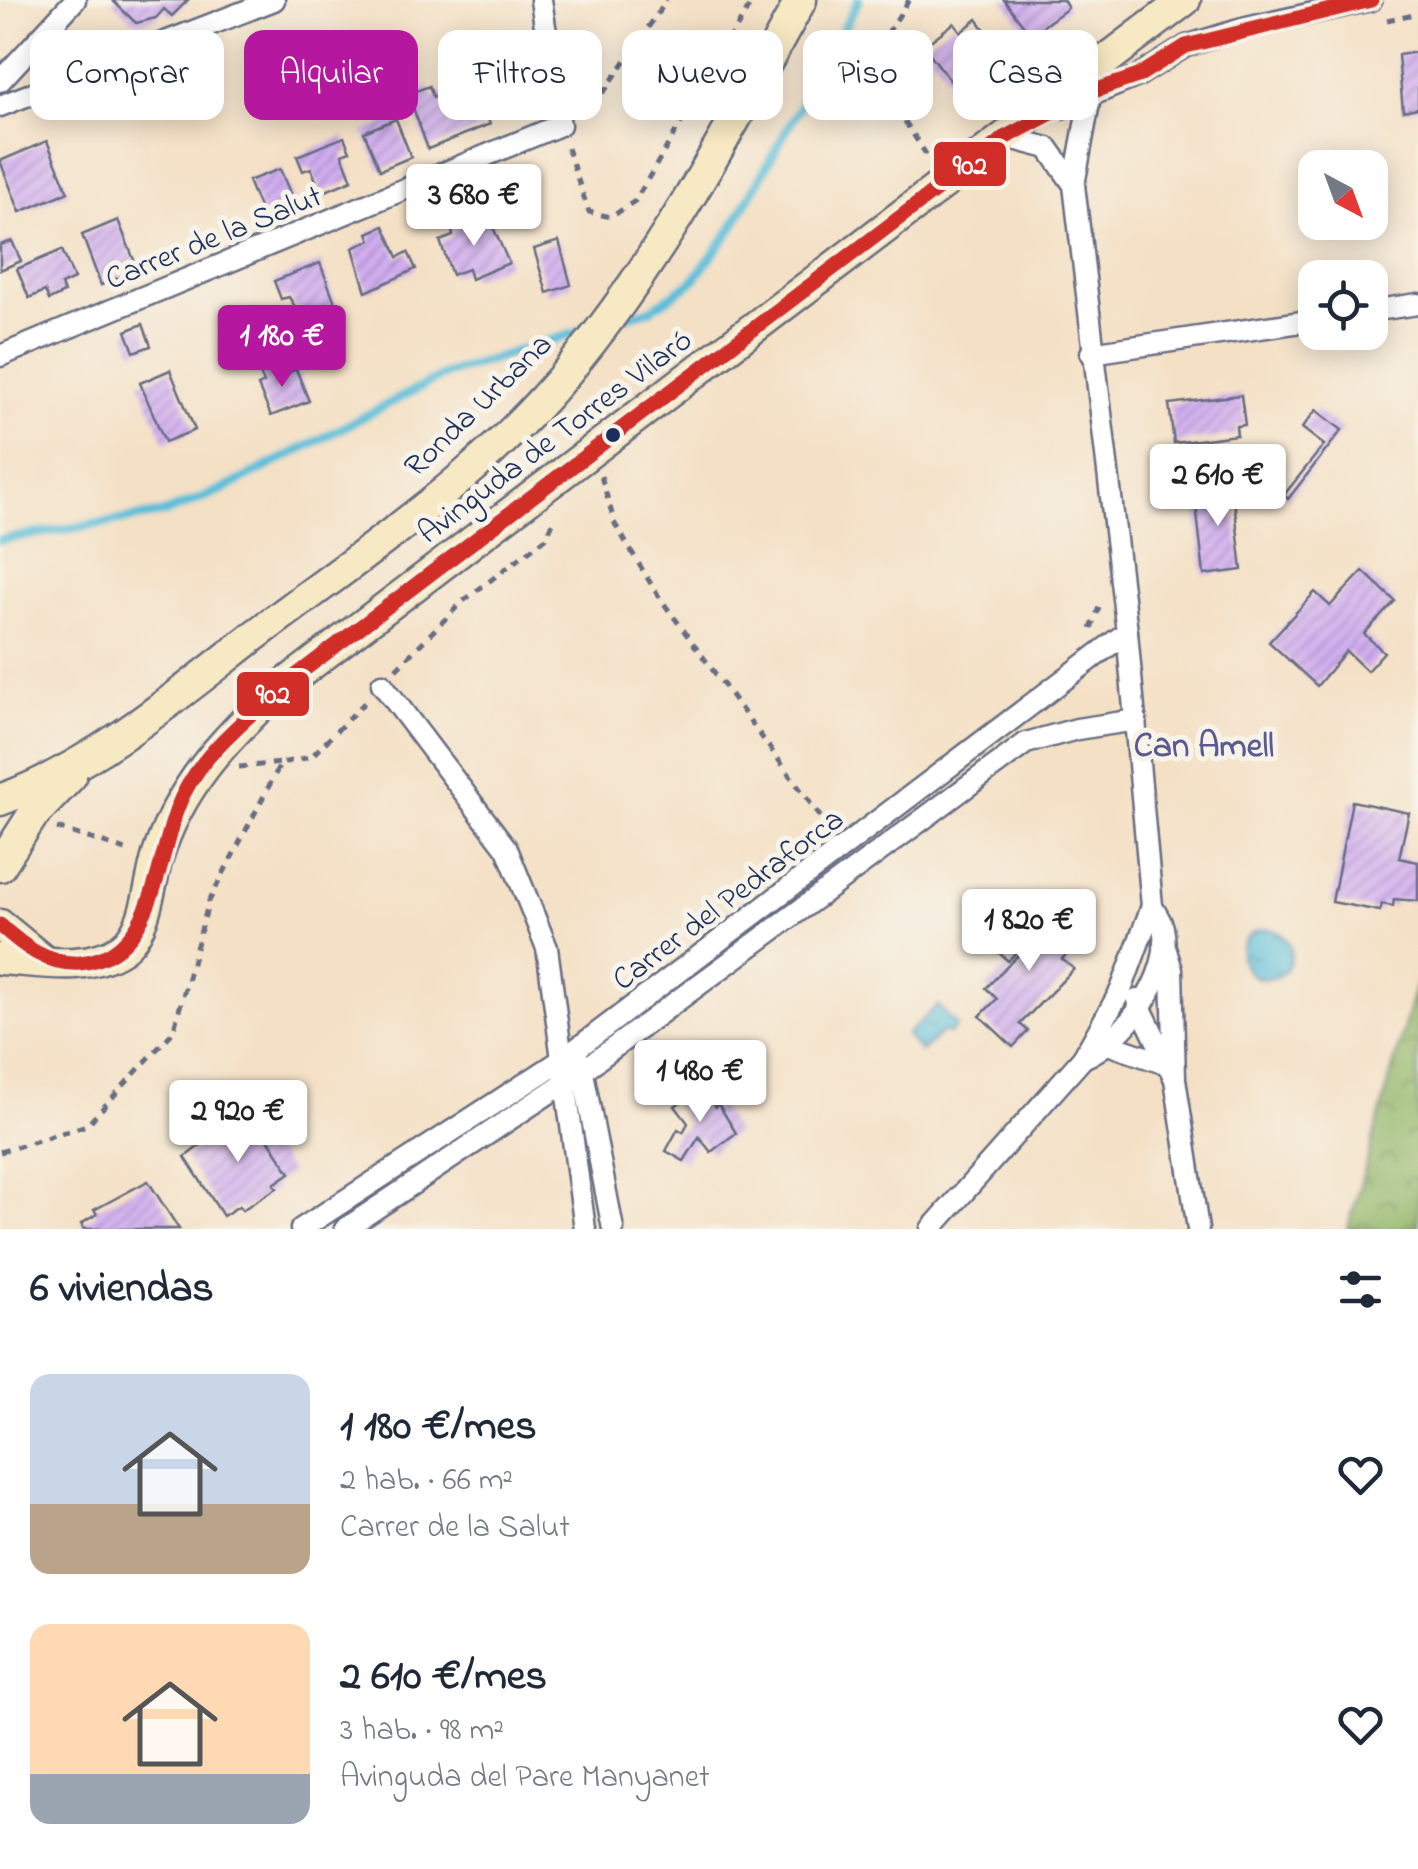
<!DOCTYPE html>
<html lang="es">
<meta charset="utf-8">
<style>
:root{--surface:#fff;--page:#f2f2f3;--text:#1f2937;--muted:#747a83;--accent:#b5179e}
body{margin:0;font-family:"Indie Flower",sans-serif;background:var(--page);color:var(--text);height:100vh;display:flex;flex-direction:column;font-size:38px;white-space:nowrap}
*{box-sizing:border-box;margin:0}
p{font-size:32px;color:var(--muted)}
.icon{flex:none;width:55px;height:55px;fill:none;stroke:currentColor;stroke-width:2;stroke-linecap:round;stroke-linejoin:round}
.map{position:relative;height:1229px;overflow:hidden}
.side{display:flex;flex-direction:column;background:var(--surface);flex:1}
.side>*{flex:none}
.hud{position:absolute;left:30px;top:30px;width:1360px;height:90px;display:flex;gap:20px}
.needle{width:65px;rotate:139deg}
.buttons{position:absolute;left:1298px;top:150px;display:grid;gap:20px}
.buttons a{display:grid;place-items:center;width:90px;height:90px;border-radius:20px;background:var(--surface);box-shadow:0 5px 25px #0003;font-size:50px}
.price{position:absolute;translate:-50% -85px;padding:0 22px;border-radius:10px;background:#fff;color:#222;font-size:32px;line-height:65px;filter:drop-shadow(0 2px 5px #0008)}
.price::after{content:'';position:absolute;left:50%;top:60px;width:30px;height:22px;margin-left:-15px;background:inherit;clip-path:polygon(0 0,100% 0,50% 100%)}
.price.on{background:var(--accent);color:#fff}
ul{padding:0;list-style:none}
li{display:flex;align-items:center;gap:30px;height:250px;padding:0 30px}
li span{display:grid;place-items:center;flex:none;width:280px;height:200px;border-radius:20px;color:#555}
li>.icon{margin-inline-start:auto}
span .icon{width:120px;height:120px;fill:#fffc;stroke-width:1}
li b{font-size:42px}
h2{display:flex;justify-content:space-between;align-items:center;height:120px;padding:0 30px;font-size:42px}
.tag{padding:0 35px;border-radius:20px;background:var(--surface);box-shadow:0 5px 25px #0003;font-size:35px;line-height:90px}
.tag.on{background:var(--accent);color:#fff}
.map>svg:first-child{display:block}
.forest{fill:url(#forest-crowns);stroke:#577264;stroke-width:2.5}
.water{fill:url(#water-ripples);stroke:#3b769c;stroke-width:2.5}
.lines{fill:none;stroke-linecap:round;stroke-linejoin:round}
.stream{stroke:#5bbed9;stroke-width:9}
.building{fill:url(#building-hatch)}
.street-casing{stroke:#676d82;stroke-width:25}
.secondary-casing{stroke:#676d82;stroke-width:35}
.path{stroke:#676d82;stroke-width:5;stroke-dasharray:8 8;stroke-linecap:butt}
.street{stroke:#fff;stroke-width:20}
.secondary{stroke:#f7e9c3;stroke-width:30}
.bus-1-casing{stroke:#f7f3e8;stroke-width:22}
.bus-1{stroke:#d02e26;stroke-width:15}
.bus-dot{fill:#1b2f5e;stroke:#f7f3e8;stroke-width:4}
.labels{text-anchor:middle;stroke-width:10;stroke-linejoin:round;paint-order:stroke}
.street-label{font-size:32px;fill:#1b2f5e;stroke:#f7f3e8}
.neighbourhood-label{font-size:35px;font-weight:bold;fill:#5b5b91;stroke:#f7f3e8}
.line-badge{stroke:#f7f3e8;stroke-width:4}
.badge-label{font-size:28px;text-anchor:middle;font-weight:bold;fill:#fff}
</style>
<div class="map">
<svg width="1418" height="1229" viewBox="0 0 1418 1229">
<defs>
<pattern id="forest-crowns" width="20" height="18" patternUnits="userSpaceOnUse" patternTransform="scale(2.5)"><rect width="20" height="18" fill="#93b669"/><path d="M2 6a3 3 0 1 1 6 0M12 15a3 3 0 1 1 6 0" fill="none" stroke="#77945a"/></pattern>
<pattern id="water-ripples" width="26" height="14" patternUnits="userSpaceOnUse" patternTransform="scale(2.5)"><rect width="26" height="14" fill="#5bbed9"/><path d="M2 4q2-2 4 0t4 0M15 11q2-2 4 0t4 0" fill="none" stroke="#4a9bb3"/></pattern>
<pattern id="building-hatch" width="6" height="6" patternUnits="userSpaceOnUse" patternTransform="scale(2.5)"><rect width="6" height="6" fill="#d1adf0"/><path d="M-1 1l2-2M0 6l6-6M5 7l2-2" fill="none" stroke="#a98dc6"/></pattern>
</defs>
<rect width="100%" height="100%" fill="#f7f3e8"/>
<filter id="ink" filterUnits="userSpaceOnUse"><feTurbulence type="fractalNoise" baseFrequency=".01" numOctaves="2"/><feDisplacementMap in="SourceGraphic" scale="20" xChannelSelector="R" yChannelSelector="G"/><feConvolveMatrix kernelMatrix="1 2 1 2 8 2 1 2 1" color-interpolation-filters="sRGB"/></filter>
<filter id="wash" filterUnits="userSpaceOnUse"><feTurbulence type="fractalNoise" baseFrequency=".0048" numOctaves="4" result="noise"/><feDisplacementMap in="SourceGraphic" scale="40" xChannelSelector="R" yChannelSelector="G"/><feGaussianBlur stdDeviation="2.25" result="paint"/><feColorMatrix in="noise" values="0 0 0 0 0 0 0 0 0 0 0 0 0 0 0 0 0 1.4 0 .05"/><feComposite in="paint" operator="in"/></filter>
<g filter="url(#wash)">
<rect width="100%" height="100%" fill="#f4e0c5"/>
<path class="forest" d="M1418 978V1229H1348Z"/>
<g class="water">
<circle cx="1266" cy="954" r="25"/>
<path d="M938 1005 957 1026 949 1034 942 1032 921 1052 906 1035Z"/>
</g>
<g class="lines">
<g class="stream">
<path d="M619 319 650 310 692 282 731 230 859 0"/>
<path d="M0 540 165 513 224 489 446 374 590 328"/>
</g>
</g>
<g id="blocks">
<g class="building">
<path d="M112 0H188L172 16 164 9 156 18 136 23Z"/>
<path d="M1004 0H1063L1068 8 1031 35Z"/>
<path d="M977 19 1004 56 958 91 924 46 954 23 961 32Z"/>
<path d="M1418 52V108L1403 111 1398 55Z"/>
<path d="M473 81 490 124 428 149 408 94 429 86 433 97Z"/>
<path d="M396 119 411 157 380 170 364 132Z"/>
<path d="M344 137 350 151 342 154 352 180 321 193 311 168 303 171 297 156Z"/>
<path d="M47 141 68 192 20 212 0 161Z"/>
<path d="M280 169 295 205 263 217 248 181Z"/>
<path d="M488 216 509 263 471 279 468 269 452 275 440 241 453 236 452 230Z"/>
<path d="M118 220 138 270 101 285 82 235Z"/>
<path d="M384 226 398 257 408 252 416 269 366 292 353 248 371 240 368 233Z"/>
<path d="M12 241 21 261 0 270V245Z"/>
<path d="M559 241 571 285 547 293 534 249Z"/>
<path d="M62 250 74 279 61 285 64 293 49 300 45 291 29 298 17 269Z"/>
<path d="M320 263 341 318 310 331 289 297 281 299 274 281Z"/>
<path d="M143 324 151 346 134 352 126 331Z"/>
<path d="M286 363 290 372 296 369 309 401 271 416 258 386 264 383 260 374Z"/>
<path d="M170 370 195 430 165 442 140 383Z"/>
<path d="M1241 395 1245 425 1236 426 1237 435 1174 443 1169 404Z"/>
<path d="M1316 410 1342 430 1288 499 1284 495 1324 445 1302 428Z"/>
<path d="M1232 483 1242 570 1204 575 1194 487Z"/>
<path d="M1363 571 1395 601 1364 634 1384 652 1367 671 1346 651 1317 686 1269 642 1315 592 1330 606Z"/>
<path d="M1352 801 1409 813 1399 858 1418 862V901L1394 899 1393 906 1382 904 1380 911 1332 902Z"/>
<path d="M1042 907 1078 942 1062 959 1074 969 1020 1024 1028 1031 1013 1047 980 1016 997 999 986 988 1022 951 1019 949 1008 961 998 952Z"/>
<path d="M700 1087 716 1107 719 1105 736 1133 711 1152 699 1137 684 1161 666 1151 678 1129 683 1132 688 1123 675 1106Z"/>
<path d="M252 1114 290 1173 274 1184 277 1188 242 1210 239 1206 223 1216 185 1157 233 1120 236 1124Z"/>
<path d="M148 1181 179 1229H84L81 1224 97 1214 94 1210Z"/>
</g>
</g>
</g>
<g filter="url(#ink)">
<use href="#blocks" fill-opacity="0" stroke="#676d82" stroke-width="2.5"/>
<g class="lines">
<g class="street-casing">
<g id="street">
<path d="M0 81 75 0"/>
<path d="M0 106 274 0"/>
<path d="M1061 108 1138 76 1186 46 1242 29 1371 0"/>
<path d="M1006 137 1048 148 1074 185 1127 632 1152 906C1155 913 1162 921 1163 928 1174 975 1123 1042 1083 1058"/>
<path d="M1074 185 1091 92"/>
<path d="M1370 311 1418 304"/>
<path d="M1091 353 1315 320"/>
<path d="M0 356 560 125 541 0"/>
<path d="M382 684 507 849 547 948 585 1229"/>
<path d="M1164 944 1172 970 1175 1079 1198 1229"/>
<path d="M1137 1000 1174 1077"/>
<path d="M1108 1044 1166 1064"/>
<path d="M581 1062 613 1229"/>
<path d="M301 1229 563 1059 1127 632"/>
<path d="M345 1229 585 1069 1026 743 1077 729 1136 720"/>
<path d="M931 1229 1083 1058 1121 990 1152 906"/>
</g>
</g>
<g class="secondary-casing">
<g id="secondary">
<path d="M0 800C93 767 177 696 254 636 353 561 464 488 547 395 651 279 726 136 801 0"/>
<path d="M0 866 31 818 71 776"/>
<path d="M0 925 44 961"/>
<path d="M0 959C39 961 86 972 121 949 147 931 149 886 157 858 179 787 223 741 276 691L1185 0"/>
</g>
</g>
<g class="path">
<path d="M909 0 868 64 931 162"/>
<path d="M1387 20 1418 13"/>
<path d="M579 115 606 89 667 0"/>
<path d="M567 148 589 212 611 217 635 201 753 0"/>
<path d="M601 476 615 524 657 594 830 830"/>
<path d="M1091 629 1099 607"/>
<path d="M396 669 462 602 546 538 556 516"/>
<path d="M239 767 281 763"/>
<path d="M57 828 132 852"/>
<path d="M0 1152 87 1125 173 1032 209 901 281 763 311 757 368 699"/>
</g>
<use href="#street" class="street"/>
<use href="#secondary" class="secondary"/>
<g class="bus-1-casing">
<path id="bus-1" d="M0 925C23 946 47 965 80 963 160 956 155 849 184 793 205 752 243 722 276 691L1006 137 1091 92 1138 76 1186 46 1371 0"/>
</g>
<use href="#bus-1" class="bus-1"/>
</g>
</g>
<circle class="bus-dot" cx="613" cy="435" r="9"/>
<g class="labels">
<g class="street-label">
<text transform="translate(213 236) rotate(-22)" y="11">Carrer de la Salut</text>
<text transform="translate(477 404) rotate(-44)" y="11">Ronda Urbana</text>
<text transform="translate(554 435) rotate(-37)" y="11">Avinguda de Torres Vilaró</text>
<text transform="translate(727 898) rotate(-37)" y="11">Carrer del Pedraforca</text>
</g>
<g class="neighbourhood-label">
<text x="1204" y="756">Can Amell</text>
</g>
</g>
<g class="line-badge">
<rect x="932" y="140" width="76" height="48" rx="10" fill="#d02e26"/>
<rect x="235" y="670" width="76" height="48" rx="10" fill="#d02e26"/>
</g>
<g class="badge-label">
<text x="970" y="174">902</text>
<text x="273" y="703">902</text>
</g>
</svg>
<div class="buttons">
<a><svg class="needle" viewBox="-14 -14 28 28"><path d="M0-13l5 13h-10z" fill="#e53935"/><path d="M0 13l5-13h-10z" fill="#747a83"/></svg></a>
<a><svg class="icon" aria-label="locate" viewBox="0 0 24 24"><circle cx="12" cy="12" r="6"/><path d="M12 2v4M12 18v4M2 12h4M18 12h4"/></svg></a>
</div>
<b class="price" style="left:474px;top:249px">3 680 €</b>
<b class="price on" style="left:282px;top:390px">1 180 €</b>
<b class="price" style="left:1218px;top:529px">2 610 €</b>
<b class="price" style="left:1029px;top:974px">1 820 €</b>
<b class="price" style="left:700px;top:1125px">1 480 €</b>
<b class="price" style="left:238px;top:1165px">2 920 €</b>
<div class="hud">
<a class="tag">Comprar</a>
<a class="tag on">Alquilar</a>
<a class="tag">Filtros</a>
<a class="tag">Nuevo</a>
<a class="tag">Piso</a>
<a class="tag">Casa</a>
</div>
</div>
<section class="side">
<h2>6 viviendas<svg class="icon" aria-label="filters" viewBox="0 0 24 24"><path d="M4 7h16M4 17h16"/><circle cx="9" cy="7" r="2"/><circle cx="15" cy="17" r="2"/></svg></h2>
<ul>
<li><span style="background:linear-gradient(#c9d6e8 65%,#b9a48a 0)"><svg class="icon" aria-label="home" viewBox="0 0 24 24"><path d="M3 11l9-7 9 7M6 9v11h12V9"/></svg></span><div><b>1 180 €/mes</b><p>2 hab. · 66 m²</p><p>Carrer de la Salut</p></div><svg class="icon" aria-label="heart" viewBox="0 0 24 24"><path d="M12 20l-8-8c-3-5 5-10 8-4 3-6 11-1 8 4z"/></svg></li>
<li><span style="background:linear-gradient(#ffd9b3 75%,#9aa5b1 0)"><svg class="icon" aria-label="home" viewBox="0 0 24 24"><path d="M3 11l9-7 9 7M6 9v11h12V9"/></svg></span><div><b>2 610 €/mes</b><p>3 hab. · 98 m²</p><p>Avinguda del Pare Manyanet</p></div><svg class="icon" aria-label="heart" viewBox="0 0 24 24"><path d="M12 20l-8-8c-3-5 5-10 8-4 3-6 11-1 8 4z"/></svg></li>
</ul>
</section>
